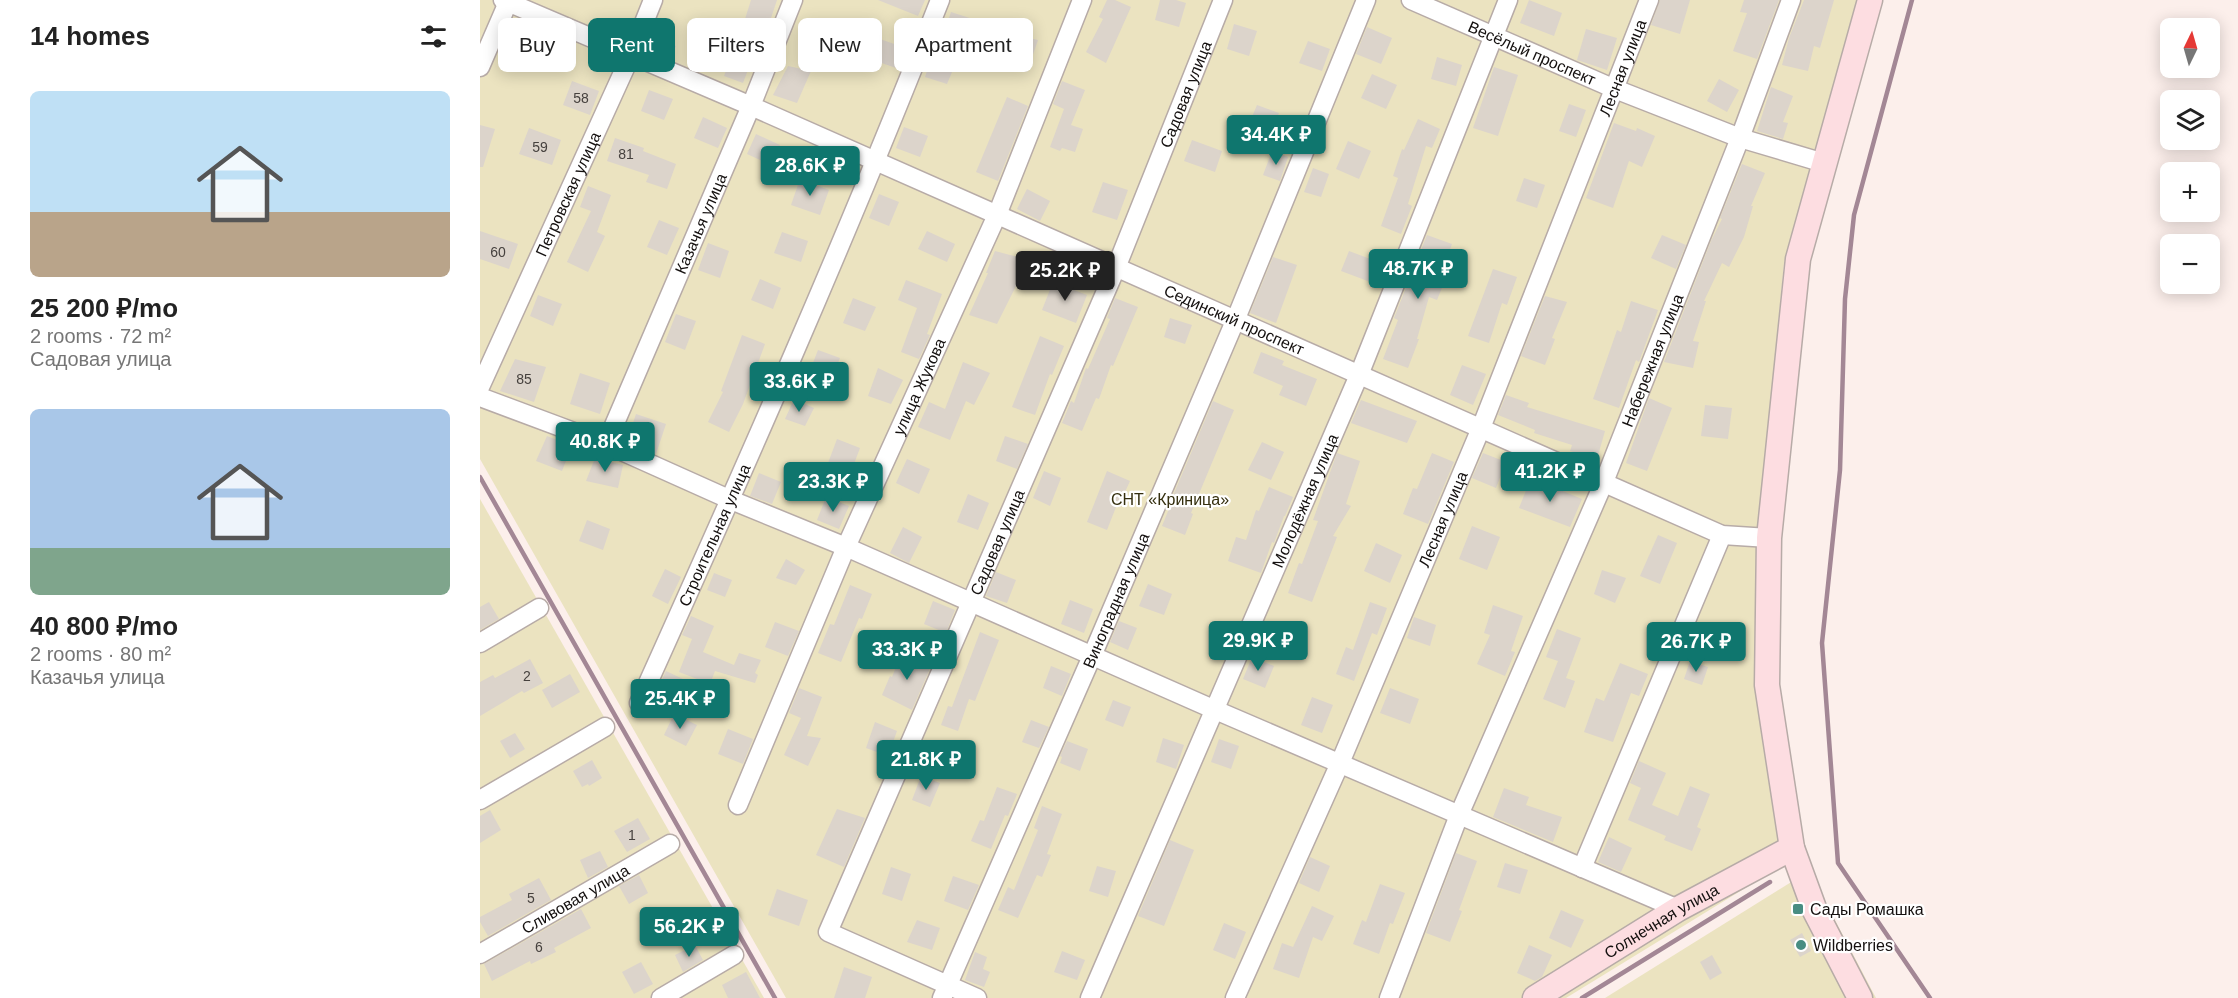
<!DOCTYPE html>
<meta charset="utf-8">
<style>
:root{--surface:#fff;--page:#f6f6f6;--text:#222;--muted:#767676;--accent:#0f766e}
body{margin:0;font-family:Arial,sans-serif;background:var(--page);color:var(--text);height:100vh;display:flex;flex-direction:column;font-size:22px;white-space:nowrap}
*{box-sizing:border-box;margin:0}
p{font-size:20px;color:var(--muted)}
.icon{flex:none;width:33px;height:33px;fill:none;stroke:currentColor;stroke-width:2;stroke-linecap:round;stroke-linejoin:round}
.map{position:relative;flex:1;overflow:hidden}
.details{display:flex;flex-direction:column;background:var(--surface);width:480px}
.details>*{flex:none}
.guide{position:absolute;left:18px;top:18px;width:570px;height:54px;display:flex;gap:12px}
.needle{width:39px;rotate:5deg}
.buttons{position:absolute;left:1680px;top:18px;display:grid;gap:12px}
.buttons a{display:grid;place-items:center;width:60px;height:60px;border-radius:9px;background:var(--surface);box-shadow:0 3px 15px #0003;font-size:30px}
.price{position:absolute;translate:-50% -51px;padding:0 14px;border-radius:6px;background:var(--accent);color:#fff;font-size:20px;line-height:39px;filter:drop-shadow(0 2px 3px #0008)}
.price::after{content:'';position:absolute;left:50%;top:36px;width:18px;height:14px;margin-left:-9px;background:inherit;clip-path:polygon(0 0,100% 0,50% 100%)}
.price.active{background:#222;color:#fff}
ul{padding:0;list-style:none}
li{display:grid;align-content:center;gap:12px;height:318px;padding:0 30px}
li span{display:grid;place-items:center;height:186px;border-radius:9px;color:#555}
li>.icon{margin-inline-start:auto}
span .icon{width:108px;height:108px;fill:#fffc;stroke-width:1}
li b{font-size:26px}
h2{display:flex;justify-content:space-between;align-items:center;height:72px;padding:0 30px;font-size:26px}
.tag{padding:0 21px;border-radius:9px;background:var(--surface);box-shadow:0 3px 15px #0003;font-size:21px;line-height:54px}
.tag.active{background:var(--accent);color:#fff}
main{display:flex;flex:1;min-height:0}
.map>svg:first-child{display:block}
.green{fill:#ebe3c0}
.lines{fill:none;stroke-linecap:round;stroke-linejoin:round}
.stream{stroke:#a38795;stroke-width:4.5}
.building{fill:#dcd4cb}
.street-casing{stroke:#b7aba7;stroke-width:21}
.secondary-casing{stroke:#b7aba7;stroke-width:27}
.street{stroke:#fff;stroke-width:18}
.secondary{stroke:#fddde1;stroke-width:24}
.poi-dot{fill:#488d82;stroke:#fff;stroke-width:2}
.labels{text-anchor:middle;stroke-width:4.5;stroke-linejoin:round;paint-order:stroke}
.number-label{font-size:14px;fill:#46413e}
.street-label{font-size:16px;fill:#14100f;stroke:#fff}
.park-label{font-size:16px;fill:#342e0e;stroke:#fff}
.poi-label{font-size:16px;fill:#14100f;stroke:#fff;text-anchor:start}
</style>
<main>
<section class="details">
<h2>14 homes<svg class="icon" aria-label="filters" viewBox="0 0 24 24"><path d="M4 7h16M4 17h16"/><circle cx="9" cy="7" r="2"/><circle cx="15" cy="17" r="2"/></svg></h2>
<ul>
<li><span style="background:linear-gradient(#bfe0f5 65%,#b9a48a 0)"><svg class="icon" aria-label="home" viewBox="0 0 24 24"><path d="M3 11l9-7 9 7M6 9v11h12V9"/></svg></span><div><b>25 200 ₽/mo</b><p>2 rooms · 72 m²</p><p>Садовая улица</p></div></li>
<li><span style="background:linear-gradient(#a9c7e8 75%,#7fa58c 0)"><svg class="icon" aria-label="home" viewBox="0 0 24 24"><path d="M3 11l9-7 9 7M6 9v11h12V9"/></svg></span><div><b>40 800 ₽/mo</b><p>2 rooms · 80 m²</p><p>Казачья улица</p></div></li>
</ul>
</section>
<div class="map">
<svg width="1758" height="998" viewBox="0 0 1758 998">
<rect width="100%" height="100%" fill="#fcefeb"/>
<g class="green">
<path d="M0 0H1381L1304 263 1281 502 1276 670 1324 852 1086 998H306L0 459Z"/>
<path d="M0 499 284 998H0Z"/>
<path d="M1329 871 1396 998H1125Z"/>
</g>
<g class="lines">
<g class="stream">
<path d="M1432 0 1374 215 1365 299 1360 470 1342 643 1358 863 1450 998"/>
<path d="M0 477 295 998"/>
<path d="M1102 998 1290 882"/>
</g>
</g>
<g class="building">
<path d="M271 0H297L288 27 265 19Z"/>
<path d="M398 0H445L438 16Z"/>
<path d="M627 0H635L651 7 626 63 606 52 623 19 619 17Z"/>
<path d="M680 0H696L706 3 699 27 675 20Z"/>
<path d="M1049 0 1082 13 1074 36 1040 23Z"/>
<path d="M1180 0H1210L1200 34 1171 25Z"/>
<path d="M1264 0H1299L1277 59 1253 51 1267 13 1260 12Z"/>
<path d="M1324 0H1354L1340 48 1334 46 1328 71 1302 65 1309 38Z"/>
<path d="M471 12 496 20 488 43 463 35Z"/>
<path d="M31 24 52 31 45 56 20 49Z"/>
<path d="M754 24 777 31 769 56 747 49Z"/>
<path d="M887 27 912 38 901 64 876 54Z"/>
<path d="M1106 29 1137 38 1127 70 1097 60Z"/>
<path d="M532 34 558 40 547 72 521 65Z"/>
<path d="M174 37 196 46 190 59 168 50Z"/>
<path d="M397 38 423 47 416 68 390 59Z"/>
<path d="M828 41 850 49 842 71 819 63Z"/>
<path d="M257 42 276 49 263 83 244 76Z"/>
<path d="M452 56 475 65 467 84 445 77Z"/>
<path d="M957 57 982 65 976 86 951 79Z"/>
<path d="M308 66 331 71 317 103 293 95Z"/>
<path d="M1014 67 1038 75 1018 136 993 128Z"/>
<path d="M892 74 917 85 906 109 881 98Z"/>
<path d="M1239 79 1259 90 1247 112 1227 101Z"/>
<path d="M92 81 119 91 110 115 83 105Z"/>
<path d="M582 81 605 90 591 125 603 129 595 152 582 148 580 151 570 147 584 109 573 104Z"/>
<path d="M1291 87 1313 96 1303 122 1308 123 1303 139 1277 131Z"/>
<path d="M169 90 193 99 184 120 161 111Z"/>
<path d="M527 97 548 106 518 181 496 172Z"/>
<path d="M1089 104 1106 110 1096 137 1079 131Z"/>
<path d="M777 105 799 113 788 140 766 131Z"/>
<path d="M223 117 247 128 238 148 214 138Z"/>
<path d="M938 119 960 129 952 148 946 146 928 204 932 206 921 234 901 226 918 178 913 176 922 149 924 150Z"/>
<path d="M1134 123 1156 131 1157 128 1175 136 1162 167 1149 161 1133 208 1106 198Z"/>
<path d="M0 125 15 129 3 167H0Z"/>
<path d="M424 127 448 136 440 157 416 148Z"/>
<path d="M49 128 81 140 72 165 39 154Z"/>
<path d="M276 134 300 145 291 165 267 154Z"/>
<path d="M135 138 164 148 163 151 196 164 187 189 166 182 169 175 127 161Z"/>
<path d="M712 140 742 151 735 172 704 161Z"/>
<path d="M868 141 891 151 879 179 856 169Z"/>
<path d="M792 151 808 157 800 181 783 175Z"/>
<path d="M1262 164 1285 173 1271 206H1273L1264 237 1249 267 1242 263 1224 301H1226L1213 341 1219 342 1213 368 1184 362 1231 241 1242 219 1240 218Z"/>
<path d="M833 168 849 174 841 197 824 192Z"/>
<path d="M1044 178 1065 185 1057 208 1036 201Z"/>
<path d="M320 179 349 190 340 215 311 205Z"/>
<path d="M623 182 648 190 637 220 612 212Z"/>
<path d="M108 186 131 195 117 232 125 236 108 272 87 262 111 211 100 207Z"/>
<path d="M547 189 570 201 560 221 537 209Z"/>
<path d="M399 194 419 202 409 226 389 218Z"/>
<path d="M179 220 199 228 187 255 167 247Z"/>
<path d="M0 231 38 244 29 269 0 259Z"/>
<path d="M447 231 475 244 467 262 438 249Z"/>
<path d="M302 232 328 241 321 262 294 253Z"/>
<path d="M947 235 972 244 960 276 966 278 957 300 949 297 937 339H939L928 368 903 359 918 320 914 318Z"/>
<path d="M1182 235 1206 245 1196 269 1171 258Z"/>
<path d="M228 243 249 251 240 278 218 270Z"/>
<path d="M515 251 549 260 517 324 489 315 508 273H506Z"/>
<path d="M869 251 901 263 893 283 861 271Z"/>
<path d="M793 257 817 265 796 323 770 313Z"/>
<path d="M1013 269 1037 277 1027 305 1022 303 1009 343 988 336Z"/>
<path d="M280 279 301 288 293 309 271 300Z"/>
<path d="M426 280 462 294 447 334 450 335 439 359 421 352 437 308 418 300Z"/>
<path d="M573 282 607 295 596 323 562 310Z"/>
<path d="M58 295 82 304 73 326 50 316Z"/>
<path d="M1065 296 1087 302 1072 338 1075 339 1065 365 1041 356Z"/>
<path d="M373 298 396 307 385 331 363 323Z"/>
<path d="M635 298 658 307 633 366 631 365 619 399 616 398 602 431 582 423 591 401 594 403 606 368 608 369 630 319 627 318Z"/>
<path d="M1151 301 1178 310 1159 362 1156 360 1139 408 1113 399 1137 330 1141 332Z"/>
<path d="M196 314 216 321 205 350 185 342Z"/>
<path d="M690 318 712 325 705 344 684 337Z"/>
<path d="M262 335 285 344 263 404 249 432 228 422 243 392 241 391Z"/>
<path d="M560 336 584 346 572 375 570 374 555 415 532 407Z"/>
<path d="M338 350 360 358 350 382 329 373Z"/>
<path d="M781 352 804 361 802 365 837 379 826 406 799 395 803 386 773 373Z"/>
<path d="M35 359 66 367 54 402 20 391Z"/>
<path d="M483 362 510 373 494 405 486 401 470 440 438 427 449 402 465 409Z"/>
<path d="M982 365 1006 374 993 405 970 395Z"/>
<path d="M398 368 423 380 411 404 388 396Z"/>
<path d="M100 373 130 383 120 414 90 404Z"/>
<path d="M1026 395 1049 403 1047 407 1125 431 1117 459 1090 451 1092 445 1054 433 1055 430 1018 415Z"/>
<path d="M1169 398 1192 408 1167 471 1146 463Z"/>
<path d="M314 399 334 408 325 426 305 419Z"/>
<path d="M881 400 937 421 927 443 871 423Z"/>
<path d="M733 401 754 410 711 513 713 514 705 535 682 526 693 499 692 498Z"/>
<path d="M1225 405 1252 408 1248 439 1221 436Z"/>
<path d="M156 414 186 424 176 454 147 441Z"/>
<path d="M67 436 92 446 82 471 56 461Z"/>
<path d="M525 436 548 444 537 469 516 461Z"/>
<path d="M357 439 380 448 371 472 348 463Z"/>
<path d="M782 442 804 452 791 480 768 470Z"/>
<path d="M857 453 880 461 866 504 871 506 853 536 857 537 832 602 808 593 819 563 822 564 838 521 833 520Z"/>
<path d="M952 453 974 462 948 524 923 514 933 488 937 489Z"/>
<path d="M1003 453 1026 462 1016 488 992 478Z"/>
<path d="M115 458 143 465 138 488 106 481Z"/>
<path d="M427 459 450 469 439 494 416 483Z"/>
<path d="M564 471 581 478 570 506 553 498Z"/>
<path d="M627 471 650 481 640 503 638 502 627 530 607 522Z"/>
<path d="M279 473 301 482 292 504 270 496Z"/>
<path d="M1051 478 1102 499 1090 527 1039 508Z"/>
<path d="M789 487 813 497 805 516H804L794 543 792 542 781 573 748 561 756 537 766 540 776 510 779 511Z"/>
<path d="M488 494 509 503 498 530 477 522Z"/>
<path d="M346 497 369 506 359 529 337 520Z"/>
<path d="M107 520 130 529 123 550 99 541Z"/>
<path d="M992 526 1020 537 1007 570 979 559Z"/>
<path d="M423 527 442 537 429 563 410 553Z"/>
<path d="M1178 535 1197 543 1180 584 1160 576Z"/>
<path d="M896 543 922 555 910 583 884 571Z"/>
<path d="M306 559 325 570 316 585 296 578Z"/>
<path d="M185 569 201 577 188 604 172 596Z"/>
<path d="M1122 570 1146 578 1135 603 1114 594Z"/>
<path d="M516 572 536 580 527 603 506 596Z"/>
<path d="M234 573 252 580 245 597 227 590Z"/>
<path d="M668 584 692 594 684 615 659 606Z"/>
<path d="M370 585 392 594 382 619 379 618 361 662 338 653 350 624 354 625Z"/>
<path d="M590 600 613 609 604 633 581 624Z"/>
<path d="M453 601 475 610 466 633 444 624Z"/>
<path d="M9 602 19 619 0 630V607Z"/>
<path d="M890 602 907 608 897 635 892 633 874 681 856 674 866 647 873 650Z"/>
<path d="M1013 605 1043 616 1031 651 1035 652 1025 676 997 664 1010 635 1004 633Z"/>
<path d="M211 616 234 626 223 652 254 665 259 653 281 660 275 673 278 675 275 683 235 671 230 684 199 672 212 639 202 635Z"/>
<path d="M934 617 956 625 950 646 927 638Z"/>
<path d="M639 621 657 628 648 650 630 642Z"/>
<path d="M295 622 319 631 308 656 285 647Z"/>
<path d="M1077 629 1101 638 1086 678 1095 681 1085 708 1063 699 1078 661 1066 657Z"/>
<path d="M500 632 519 640 495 701 489 699 478 731 461 725 468 706 472 707Z"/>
<path d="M422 652 452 664 432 710 402 695 410 676 412 677Z"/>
<path d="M772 657 794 666 785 688 763 679Z"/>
<path d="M50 659 63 683 44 693 42 691 0 716V682L13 675 15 678Z"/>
<path d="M1210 661 1228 667 1222 685 1204 679Z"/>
<path d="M1140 663 1168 674 1159 696 1151 693 1133 742 1104 732 1116 698 1124 701Z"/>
<path d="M571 666 591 674 582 696 563 688Z"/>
<path d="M186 671 205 680 197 699 177 690Z"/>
<path d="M90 674 100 692 72 708 62 690Z"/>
<path d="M319 688 342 697 327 736 341 738 328 766 304 755 321 718 309 713Z"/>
<path d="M910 688 939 699 930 724 900 713Z"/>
<path d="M832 697 853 705 842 733 821 725Z"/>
<path d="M633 700 651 707 643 727 625 720Z"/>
<path d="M194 714 217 725 206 746 184 735Z"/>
<path d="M551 720 569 727 559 748 542 742Z"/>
<path d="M395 722 417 731 408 756 386 748Z"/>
<path d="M248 729 273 739 263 764 238 754Z"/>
<path d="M35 733 45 749 30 758 20 741Z"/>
<path d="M683 738 704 745 696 769 676 762Z"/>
<path d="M739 739 759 746 751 769 731 762Z"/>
<path d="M587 741 608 749 600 771 580 763 582 757 580 756Z"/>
<path d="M112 760 122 778 109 786 108 784 102 787 93 771Z"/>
<path d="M1159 761 1186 773 1172 805 1198 816 1210 786 1230 794 1217 827 1221 829 1212 851 1184 840 1186 836 1148 820 1161 788 1150 783Z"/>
<path d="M441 776 460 783 450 807 432 800Z"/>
<path d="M517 787 537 794 528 816 525 815 511 849 491 841 500 820 504 821Z"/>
<path d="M1024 788 1049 797 1046 805 1082 817 1073 842 1013 817Z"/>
<path d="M562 806 582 814 567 854 571 855 562 877 557 875 538 918 518 910 528 887 534 890 558 830 554 828Z"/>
<path d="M357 809 385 818 364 867 336 855Z"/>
<path d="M10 810 21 830 0 843V816Z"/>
<path d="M158 818 170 839 147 852 134 831Z"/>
<path d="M1129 837 1152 848 1141 872 1118 862Z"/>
<path d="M690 840 714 850 684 926 658 916Z"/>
<path d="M120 851 128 867 108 878 100 860Z"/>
<path d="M976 853 997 861 979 910 982 911 970 942 946 933Z"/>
<path d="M830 857 850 866 839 892 819 883Z"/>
<path d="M1025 863 1048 870 1040 894 1017 887Z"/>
<path d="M617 866 636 871 628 897 609 891Z"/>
<path d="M411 867 431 874 422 901 402 894Z"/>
<path d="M159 875 168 893 149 904 139 886Z"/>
<path d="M473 876 499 885 488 910 464 901Z"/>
<path d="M59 878 71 900 8 936 0 922V917L32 900 29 894Z"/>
<path d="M900 884 925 893 913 924 910 923 899 954 873 944 882 920 886 922Z"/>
<path d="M297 889 328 900 319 926 288 915Z"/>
<path d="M832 906 854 916 842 941 833 937 819 978 793 969 802 943 813 947Z"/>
<path d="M101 909 111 928 74 948 76 952 51 964 50 961 12 981 4 964Z"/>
<path d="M1081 910 1104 920 1091 948 1069 938Z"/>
<path d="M437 920 460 928 452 950 427 942Z"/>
<path d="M744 923 766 932 755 959 733 950Z"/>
<path d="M1322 933 1331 951 1320 957 1310 940Z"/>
<path d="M215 945 223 960 203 972 195 955Z"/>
<path d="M1049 945 1072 955 1062 977 1055 981 1037 973Z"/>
<path d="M582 951 605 960 597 980 574 972Z"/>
<path d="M495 952 507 957 503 969 510 972 504 987 485 980Z"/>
<path d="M1232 955 1242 973 1230 980 1220 962Z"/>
<path d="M161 962 173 984 154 994 142 972Z"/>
<path d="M364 967 392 977 385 998H354Z"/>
<path d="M266 972 280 998H248L242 985Z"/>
</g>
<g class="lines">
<g class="street-casing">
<g id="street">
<path id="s1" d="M23 0 271 106 1242 535 1289 538"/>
<path id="s2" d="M931 0 1135 89 1260 138 1344 163"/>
<path d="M0 67 29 0"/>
<path id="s3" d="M0 387 151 55 173 0"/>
<path d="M0 397 126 444 251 500 366 547 733 709 1198 909"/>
<path id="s4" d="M126 444 271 106 313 0"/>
<path d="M0 643 59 608"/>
<path id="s5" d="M159 703C264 470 367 237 460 0"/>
<path d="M0 800 125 727"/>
<path id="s6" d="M258 805 366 547 517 215 602 0"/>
<path d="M1102 868 1242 535"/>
<path id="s7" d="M0 954 190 844"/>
<path d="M181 998 254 955"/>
<path id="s8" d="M462 998 612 656 755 321 886 0"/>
<path id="s9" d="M497 998 348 932 636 268 743 0"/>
<path id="s10" d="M610 998 879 375 1028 0"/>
<path id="s11" d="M755 998 860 763 1001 428 1169 0"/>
<path id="s12" d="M909 998 979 815 1124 482 1260 138 1311 0"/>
</g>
</g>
<g class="secondary-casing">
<g id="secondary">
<path id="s13" d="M1055 998 1198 909 1312 848"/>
<path d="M1380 998 1335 911 1312 848 1287 685 1289 538 1318 259 1390 0"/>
</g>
</g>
<use href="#street" class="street"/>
<use href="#secondary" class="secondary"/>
</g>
<g class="poi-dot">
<rect x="1312" y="903" width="12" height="12" rx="3"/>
<circle cx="1321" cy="945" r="6"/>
</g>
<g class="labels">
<g class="number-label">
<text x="101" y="103">58</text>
<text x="60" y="152">59</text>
<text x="146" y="159">81</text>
<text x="18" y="257">60</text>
<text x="44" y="384">85</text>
<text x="47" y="681">2</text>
<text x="152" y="840">1</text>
<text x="51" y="903">5</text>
<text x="59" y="952">6</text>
</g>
<g class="street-label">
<text dy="6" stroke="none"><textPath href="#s2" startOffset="132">Весёлый проспект</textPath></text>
<text dy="6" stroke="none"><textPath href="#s11" startOffset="1008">Лесная улица</textPath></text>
<text dy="6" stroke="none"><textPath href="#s9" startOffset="1074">Садовая улица</textPath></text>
<text dy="6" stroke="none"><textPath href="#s3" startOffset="212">Петровская улица</textPath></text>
<text dy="6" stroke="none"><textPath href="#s4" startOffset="240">Казачья улица</textPath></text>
<text dy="6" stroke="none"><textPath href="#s1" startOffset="798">Сединский проспект</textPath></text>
<text dy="6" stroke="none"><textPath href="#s12" startOffset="690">Набережная улица</textPath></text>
<text dy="6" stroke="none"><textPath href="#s6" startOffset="456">улица Жукова</textPath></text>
<text dy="6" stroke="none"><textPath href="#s10" startOffset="542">Молодёжная улица</textPath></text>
<text dy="6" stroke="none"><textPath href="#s11" startOffset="522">Лесная улица</textPath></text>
<text dy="6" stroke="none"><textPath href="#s5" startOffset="184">Строительная улица</textPath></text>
<text dy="6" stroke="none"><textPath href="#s9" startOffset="588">Садовая улица</textPath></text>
<text dy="6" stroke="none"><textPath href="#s8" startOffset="434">Виноградная улица</textPath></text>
<text dy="6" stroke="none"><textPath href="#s7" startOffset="110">Сливовая улица</textPath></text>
<text dy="6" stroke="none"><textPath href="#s13" startOffset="148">Солнечная улица</textPath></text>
</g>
<g class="park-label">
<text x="690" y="505">СНТ «Криница»</text>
</g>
<g class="poi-label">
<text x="1330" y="915">Сады Ромашка</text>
<text x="1333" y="951">Wildberries</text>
</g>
</g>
</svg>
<div class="buttons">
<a><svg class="needle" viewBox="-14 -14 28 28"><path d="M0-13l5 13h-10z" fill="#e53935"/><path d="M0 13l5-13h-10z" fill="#767676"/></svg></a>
<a><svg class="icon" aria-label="layers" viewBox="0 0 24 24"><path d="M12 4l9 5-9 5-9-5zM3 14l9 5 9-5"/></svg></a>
<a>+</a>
<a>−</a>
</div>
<b class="price" style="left:796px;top:166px">34.4K ₽</b>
<b class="price" style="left:330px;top:197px">28.6K ₽</b>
<b class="price" style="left:938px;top:300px">48.7K ₽</b>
<b class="price active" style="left:585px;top:302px">25.2K ₽</b>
<b class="price" style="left:319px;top:413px">33.6K ₽</b>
<b class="price" style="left:125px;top:473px">40.8K ₽</b>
<b class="price" style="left:1070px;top:503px">41.2K ₽</b>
<b class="price" style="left:353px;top:513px">23.3K ₽</b>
<b class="price" style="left:778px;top:672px">29.9K ₽</b>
<b class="price" style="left:1216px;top:673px">26.7K ₽</b>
<b class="price" style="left:427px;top:681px">33.3K ₽</b>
<b class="price" style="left:200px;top:730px">25.4K ₽</b>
<b class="price" style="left:446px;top:791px">21.8K ₽</b>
<b class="price" style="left:209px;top:958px">56.2K ₽</b>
<div class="guide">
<a class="tag">Buy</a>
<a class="tag active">Rent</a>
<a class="tag">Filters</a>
<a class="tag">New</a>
<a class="tag">Apartment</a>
</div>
</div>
</main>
